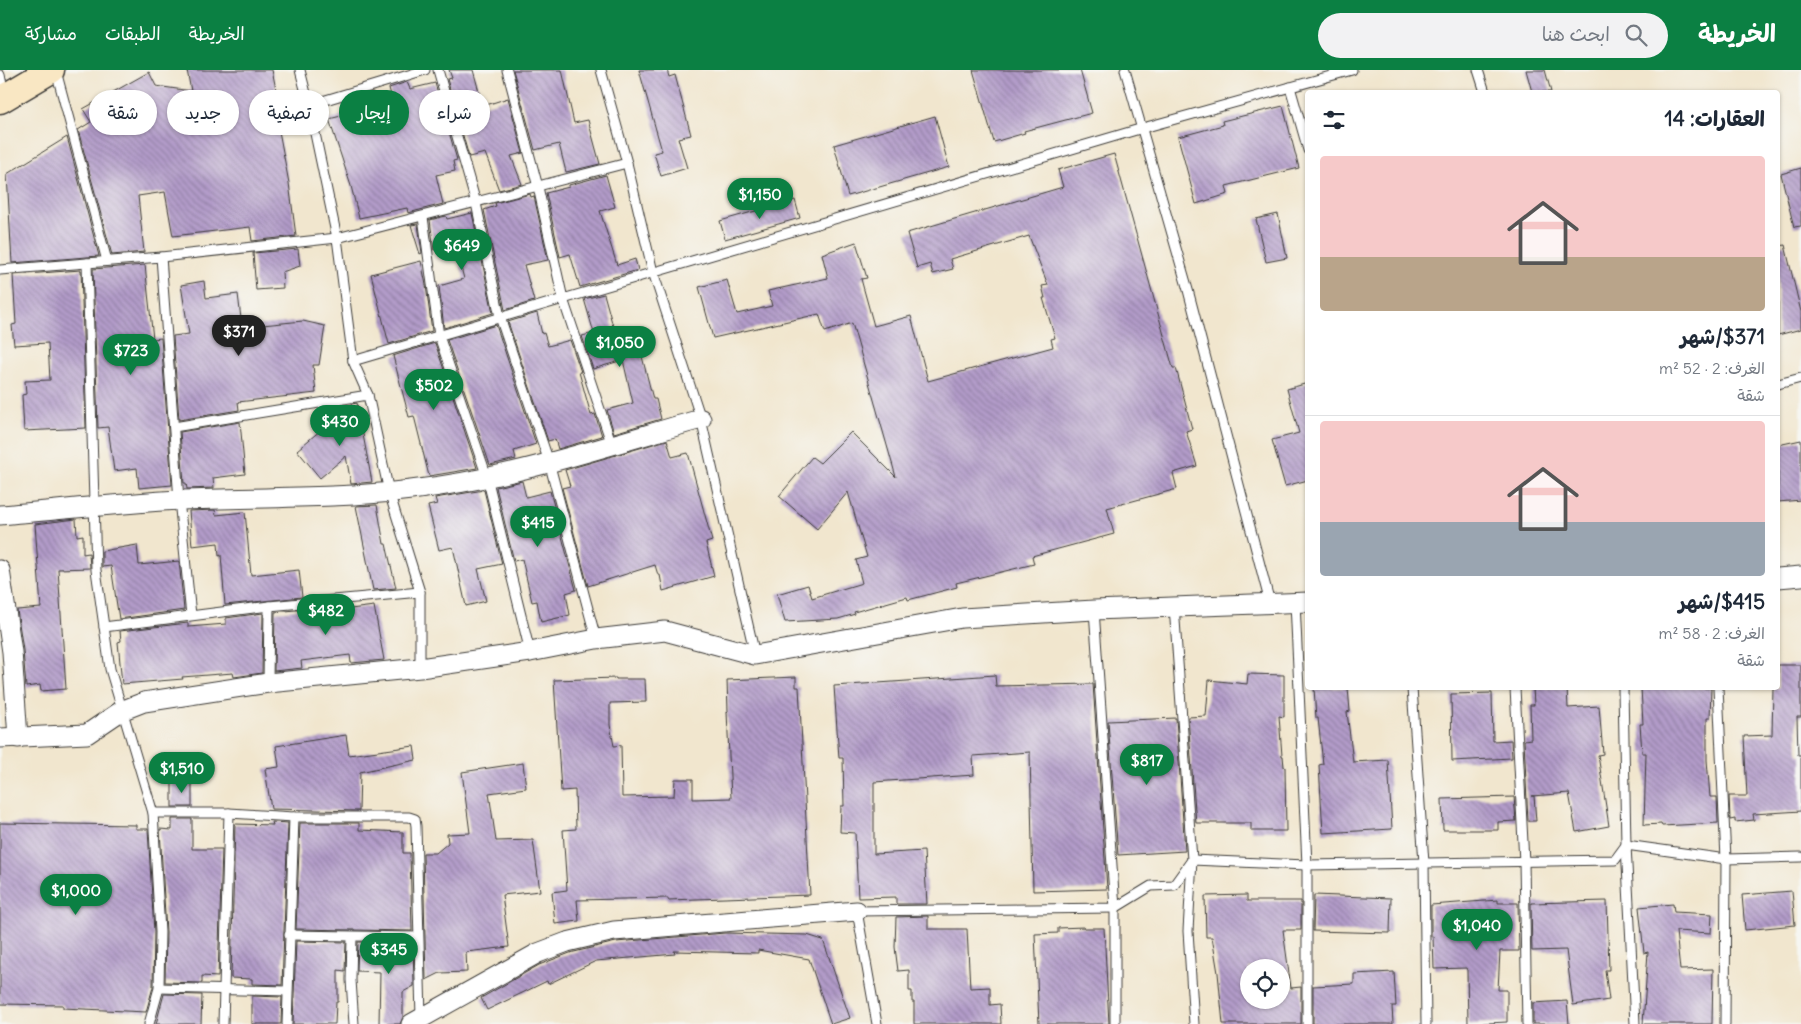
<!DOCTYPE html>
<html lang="ar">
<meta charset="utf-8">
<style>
:root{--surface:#fff;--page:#f2f2f3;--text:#1f2937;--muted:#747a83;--line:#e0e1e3;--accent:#0b8043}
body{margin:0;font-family:Delius,"Playpen Sans Arabic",sans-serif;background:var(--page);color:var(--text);direction:rtl;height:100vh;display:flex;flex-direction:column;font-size:19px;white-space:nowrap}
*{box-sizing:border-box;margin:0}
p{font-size:16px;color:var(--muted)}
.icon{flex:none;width:28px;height:28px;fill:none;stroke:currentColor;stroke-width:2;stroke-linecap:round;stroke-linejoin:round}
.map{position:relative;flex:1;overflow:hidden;direction:ltr}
.drawer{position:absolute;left:1305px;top:20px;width:475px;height:600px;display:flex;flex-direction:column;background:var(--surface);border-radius:5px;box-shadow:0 1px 4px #0004;direction:rtl}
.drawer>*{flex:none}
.banner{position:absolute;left:15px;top:20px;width:475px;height:45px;direction:rtl;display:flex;gap:10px}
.controls{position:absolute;left:1240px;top:889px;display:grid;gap:10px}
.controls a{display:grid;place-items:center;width:50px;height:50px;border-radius:50%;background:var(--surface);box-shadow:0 1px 4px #0004;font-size:25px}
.price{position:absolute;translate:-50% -42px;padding:0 11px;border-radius:18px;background:var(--accent);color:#fff;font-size:16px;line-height:32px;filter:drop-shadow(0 1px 2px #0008)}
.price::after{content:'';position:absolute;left:50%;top:30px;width:15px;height:11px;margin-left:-8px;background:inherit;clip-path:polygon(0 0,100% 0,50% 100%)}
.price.current{background:#222;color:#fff}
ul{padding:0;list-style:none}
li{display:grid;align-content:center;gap:10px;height:265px;padding:0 15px}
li+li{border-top:1px solid var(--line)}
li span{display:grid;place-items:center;height:155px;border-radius:5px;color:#555}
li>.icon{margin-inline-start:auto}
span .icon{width:90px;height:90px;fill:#fffc;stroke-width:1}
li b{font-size:21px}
h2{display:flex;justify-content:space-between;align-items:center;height:60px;padding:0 15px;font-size:21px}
.chip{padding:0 18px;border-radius:22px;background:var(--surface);box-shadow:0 1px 4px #0004;font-size:18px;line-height:45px}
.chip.current{background:var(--accent);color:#fff}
header{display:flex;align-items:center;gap:30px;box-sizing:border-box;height:70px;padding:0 25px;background:var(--accent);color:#fff}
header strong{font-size:24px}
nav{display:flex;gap:28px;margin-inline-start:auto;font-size:18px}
.search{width:350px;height:45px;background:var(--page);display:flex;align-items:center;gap:12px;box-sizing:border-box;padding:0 18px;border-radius:28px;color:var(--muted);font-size:19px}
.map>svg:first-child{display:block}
.building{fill:url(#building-back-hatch);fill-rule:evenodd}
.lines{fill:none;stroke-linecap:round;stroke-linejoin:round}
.lane-casing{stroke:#3c3a37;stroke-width:11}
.street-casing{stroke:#3c3a37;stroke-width:21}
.secondary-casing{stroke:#3c3a37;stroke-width:29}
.lane{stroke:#fff;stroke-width:9}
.street{stroke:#fff;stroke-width:19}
.secondary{stroke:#f9e7c3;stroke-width:26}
</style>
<header>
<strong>الخريطة</strong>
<div class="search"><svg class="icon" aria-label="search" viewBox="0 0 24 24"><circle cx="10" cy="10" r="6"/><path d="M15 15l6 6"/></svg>ابحث هنا</div>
<nav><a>الخريطة</a><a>الطبقات</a><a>مشاركة</a></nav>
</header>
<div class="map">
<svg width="1801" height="954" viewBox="0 0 1801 954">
<defs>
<pattern id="building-back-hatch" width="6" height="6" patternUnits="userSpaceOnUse" patternTransform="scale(1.25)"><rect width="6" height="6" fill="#b29bc9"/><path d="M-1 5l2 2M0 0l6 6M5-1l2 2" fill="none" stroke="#907ea2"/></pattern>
</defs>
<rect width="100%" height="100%" fill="#f6f6f2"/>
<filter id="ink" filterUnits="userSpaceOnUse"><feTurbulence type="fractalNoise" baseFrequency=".02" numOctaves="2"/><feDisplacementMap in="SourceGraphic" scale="10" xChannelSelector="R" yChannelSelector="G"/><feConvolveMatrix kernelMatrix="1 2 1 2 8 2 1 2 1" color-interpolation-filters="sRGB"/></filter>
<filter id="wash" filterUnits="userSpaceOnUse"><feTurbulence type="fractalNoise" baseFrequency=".0096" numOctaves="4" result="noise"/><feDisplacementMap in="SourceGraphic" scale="20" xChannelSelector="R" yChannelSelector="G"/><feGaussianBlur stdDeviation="1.12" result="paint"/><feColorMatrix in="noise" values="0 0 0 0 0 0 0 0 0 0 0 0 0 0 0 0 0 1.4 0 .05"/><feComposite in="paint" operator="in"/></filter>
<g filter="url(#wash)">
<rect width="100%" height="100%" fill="#f1e6ce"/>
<g id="blocks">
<g class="building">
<path d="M187 0H272L278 29 273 30 289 113 296 166 252 171 250 157 173 166 165 122 138 126 144 182 112 185 78 60 91 52 83 39 149 2 156 16 191 21Z"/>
<path d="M449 0H473L483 36 508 28 523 83 511 86 522 114 499 120 485 83 469 87 447 9 452 8Z"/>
<path d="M513 0H562L574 53 588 50 600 94 566 102 559 74 535 80Z"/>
<path d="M639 0H667L669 7 675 5 691 65 678 68 687 98 661 106 654 83 662 81Z"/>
<path d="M973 0H1080L1092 43 1024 61 1025 63 994 72Z"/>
<path d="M1526 0H1545L1551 22H1532Z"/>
<path d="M407 12 410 19 435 13 457 90 453 91 455 101 436 105 443 134 408 143 407 138 359 148 351 116 329 49 393 33 389 18Z"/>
<path d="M1283 36 1299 98 1226 116 1228 124 1196 134 1178 67 1223 55 1222 51Z"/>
<path d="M935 46 949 97 848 126 834 75Z"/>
<path d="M67 67 99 186 12 193 7 104Z"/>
<path d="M1114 84 1173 298H1176L1192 359 1186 361 1197 396 1173 403 1177 419 1107 438 1114 464 1032 486 1034 494 956 513 957 517 908 530 907 527 854 542 855 544 838 549 785 552 777 524 808 515 812 528 862 513 856 490 867 487 848 422 817 459 779 426 812 387 820 393 851 362 896 407 852 253 825 262 819 244 713 268 699 217 727 210 737 244 772 236 768 221 828 208 822 184 856 172 867 208 861 209 874 256 911 246 928 311 1053 277 1051 269 1055 268 1043 228H1045L1042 216 1048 215 1029 166 950 189 953 199 933 204 930 194 917 198 907 163 1063 117 1058 100Z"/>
<path d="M1801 98V156L1794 157 1781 104Z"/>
<path d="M606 105 615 137 600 141 617 195 635 189 638 200 580 217 570 184 560 187 546 123 569 117V115Z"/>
<path d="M530 124 531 127 534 126 548 190 524 195 534 231 505 240 484 140 496 136 495 133Z"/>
<path d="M795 130 800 148 725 169 720 151Z"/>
<path d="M472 143 493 243 444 258 439 216 464 209 455 174 434 180 430 150 446 146 447 149Z"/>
<path d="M1278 144 1287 188 1266 192 1256 149Z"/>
<path d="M418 154 422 183 420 184 411 155Z"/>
<path d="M1785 175 1801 242V259L1778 265V176Z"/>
<path d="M298 179 300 196 282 202 283 218 256 220 253 183Z"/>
<path d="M421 191 426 215 432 261 389 274 371 204Z"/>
<path d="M145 195 153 269 161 268 172 415 139 418 137 398 114 401 108 357 98 358 93 199Z"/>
<path d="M81 200 86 358 24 361 22 325 26 324 25 311 50 310 48 273 14 275 12 255 16 254 13 205Z"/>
<path d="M204 211 206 228 238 224 242 257 303 251 325 256 319 295H313L316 323 238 332 239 340 179 350 173 266 189 264 181 215Z"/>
<path d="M604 224 621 285 619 276 638 271 653 329H656L661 349 614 363 607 340 633 333 623 290 593 299 582 266 594 263 584 229Z"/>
<path d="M537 243 542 264 544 263 548 276 570 270 581 302H579L591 345 595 344 602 366 558 379 555 369 548 371 508 252Z"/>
<path d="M496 255 536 374 514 381 516 389 490 395 447 270Z"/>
<path d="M435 273 477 398 429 406 414 346 409 347 393 286Z"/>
<path d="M1308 313V410L1285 416 1272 370 1299 363 1287 319Z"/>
<path d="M357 333 372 412 351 414 346 386 320 408 297 380 352 334Z"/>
<path d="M240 352 245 404 213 408 214 418 187 419 186 413H184L180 362Z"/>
<path d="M667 370 672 387 688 383 712 471 706 473 714 506 663 521 660 505H658L655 495 588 516 562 418 570 416 565 400Z"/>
<path d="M1801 370V430L1778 432V375Z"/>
<path d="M522 411 526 427 550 421 576 520 566 523 570 545 541 552 537 531 532 532 522 489 514 491 496 417Z"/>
<path d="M484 420 502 494 478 499 486 531 466 536 453 477 439 480 428 436 437 434 435 428Z"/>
<path d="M377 435 384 474H386L396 518 373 520 356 436Z"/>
<path d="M215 440 216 445 245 442 251 505 299 500 302 527 225 535 221 485 219 486 218 473 192 476 189 441Z"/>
<path d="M76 449 77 466 83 465V484L89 483 90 498 58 499 66 619 41 621 40 615 26 617 23 580 17 540 41 538 35 454Z"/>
<path d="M137 475 139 495 179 491 184 540 119 549 111 496 102 497V481Z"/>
<path d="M374 536 384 590 351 593 350 585 301 591 302 598 274 601 275 542 327 537V542Z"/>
<path d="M263 543 262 603 234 607 233 603 182 607 183 609 122 614 118 572 121 571 120 561 188 553V557L226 554V548Z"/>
<path d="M1778 595H1801V647H1797L1798 685H1801V741L1753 744 1754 750 1735 752V749L1730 750 1729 726H1747L1744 666 1772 665 1773 618H1778Z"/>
<path d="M1248 604 1284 605V647L1279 646 1282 686H1283L1284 697H1285L1286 761H1251V753H1196L1188 647 1206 646 1209 610 1247 614Z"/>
<path d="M995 605 996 616 1093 614 1107 819 1033 821 1030 682 973 686 974 705 874 712V784L924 781 927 834H896V827L858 828 855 763 840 762 841 736H844L843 688H839L834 616Z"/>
<path d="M796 607V617H799L810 825 668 830V828L577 830 579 851 555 854 552 822 567 820 563 760 576 759 575 720 561 721 554 610 616 608V609H645L646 632 610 633V655L614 676 621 675 622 727 674 726 675 709H693V729L731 728 727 642 728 641 727 610Z"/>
<path d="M1314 618H1348L1350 641 1347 642 1353 692 1388 690 1392 759 1323 763 1319 695 1323 694 1318 648H1316Z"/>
<path d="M1533 618H1567L1568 638 1599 636 1603 684 1598 685 1609 756 1576 762 1569 723 1532 726H1534L1536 751H1528L1524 670 1531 669 1530 635H1534Z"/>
<path d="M1641 618H1711L1710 648H1707V690L1710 727H1717L1718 753 1662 756 1661 754 1644 755 1646 683H1642L1640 654H1643Z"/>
<path d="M1492 623 1493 671 1511 670 1512 688 1452 691 1451 624Z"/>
<path d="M1176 648 1185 781 1118 785 1108 651Z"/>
<path d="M346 665 349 685 414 676 416 690 360 702 359 741 271 739 265 699 279 697 276 676Z"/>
<path d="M523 693 526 718 489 723 496 771 533 770 540 821 502 825 509 877 466 882 467 902 440 903 426 910 423 783H436L448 773 447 764 470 763 462 702Z"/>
<rect x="172" y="711" width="20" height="26"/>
<path d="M1514 727 1516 751 1498 752V760H1443L1442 729Z"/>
<path d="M172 749H192V779H222L218 907 202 906V913L165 912 166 862 160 759 172 760Z"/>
<path d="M272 752 288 753 282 915 252 914V909L231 908 235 754 273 755Z"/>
<path d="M0 753 136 755V759H148L154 862 153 917 146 942 63 938V935L0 934Z"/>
<path d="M300 753H359V760L403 762V783H410L412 861 296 859Z"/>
<path d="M1792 821 1795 855 1745 860 1742 825Z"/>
<path d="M1247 825V831H1301V860H1283L1291 918 1301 917V954H1223L1218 903 1212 867H1206L1205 826ZM1249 898H1281V930H1249Z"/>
<path d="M1314 825 1391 828 1390 863 1313 861Z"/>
<path d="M1498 830V833H1518L1519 881H1500L1498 920H1507V952L1468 954 1467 900 1466 898 1434 899 1433 866 1431 867V835Z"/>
<path d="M1607 831 1609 900H1605L1609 930 1573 935 1566 880 1532 881 1531 833Z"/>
<path d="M1673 834 1674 842 1712 844 1711 863 1676 861 1680 900 1713 899 1712 954H1643L1648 882 1644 883 1639 837Z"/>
<path d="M928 846V859H967L970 918 990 917V935L1000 934 1001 954H914V932H912V921H909V900L898 901 895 877 896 847Z"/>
<path d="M1084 857V858H1104L1109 954H1039L1035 864 1058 863V858Z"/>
<path d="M725 863 807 865 823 870 850 948 831 954 809 889 758 880V883L674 881 675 884 596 891 548 914 547 911 487 940 481 928 539 895 570 883 616 872Z"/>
<path d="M296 871 346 872 345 901 338 900V932H336L335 954H293Z"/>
<path d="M358 872 413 873 414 916 403 922V947L400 954H379L380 902 357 901Z"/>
<path d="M1394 902 1396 936H1392L1393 954H1313V916L1354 914V904Z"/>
<path d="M164 924 202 925 201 954H156Z"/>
<path d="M252 926 282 927 281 954H252Z"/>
<path d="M1567 931 1569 954H1533V933Z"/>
</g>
</g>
</g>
<g filter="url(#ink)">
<use href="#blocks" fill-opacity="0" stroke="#3c3a37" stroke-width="1"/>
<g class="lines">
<g class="lane-casing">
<g id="lane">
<path d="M300 0 309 35 337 168 353 291 368 325 389 422 420 522V598"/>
<path d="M438 0 476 133 500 247 549 392 596 569"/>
<path d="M507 0 538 117 563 229 612 375"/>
<path d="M601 0 627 93 653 202 701 349 755 585"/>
<path d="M1125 0 1188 220 1270 533"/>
<path d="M1478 0 1485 22"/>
<path d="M56 1 107 191"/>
<path d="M0 5 4 25"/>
<path d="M1290 17 1308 80"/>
<path d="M309 35 425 0"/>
<path d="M423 147 439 266 487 407 530 582"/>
<path d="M161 187 179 430 191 545"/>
<path d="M87 193 96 500 110 599 153 743 160 862 159 918 149 954"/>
<path d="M0 200 161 187 337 168 627 93"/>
<path d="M353 291 1143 58 1352 0"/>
<path d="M1778 314 1801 308"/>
<path d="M174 357 368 325"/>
<path d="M1295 532 1307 795V954"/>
<path d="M1174 536 1192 790 1188 861 1194 954"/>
<path d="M1094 540 1115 838V954"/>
<path d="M104 557 269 536 420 522"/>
<path d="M268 613 269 536"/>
<path d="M1412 618 1424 793 1426 954"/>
<path d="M1515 618 1524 792 1527 954"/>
<path d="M1623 618 1626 775 1635 954"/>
<path d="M1718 618 1726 789 1725 954"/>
<path d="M153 743H229L294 747H409L415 749 416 756 421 948"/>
<path d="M289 865 418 867"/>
<path d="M352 867 351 910 354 954"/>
<path d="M159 918 287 921"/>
<path d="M223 954 229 743"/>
<path d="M287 954 294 747"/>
<path d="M877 954 857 841 1115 838 1151 816 1174 815 1192 790 1307 795 1615 790 1626 775 1726 789 1801 787"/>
</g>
</g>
<g class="street-casing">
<g id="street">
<path d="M0 445C60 440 121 433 181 430 257 427 335 429 411 420 510 409 606 376 701 349"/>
<path d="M0 500 12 582 18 668"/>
<path d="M1778 508 1801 506"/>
<path d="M0 668 87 664 121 641 144 632 268 613 420 598 530 582 596 569 665 561 755 585 962 548 1094 540 1308 532"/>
<path d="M411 954 538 883 567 872 614 861 857 841"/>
</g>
</g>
<g class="secondary-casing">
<path id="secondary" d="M0 30 51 0"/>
</g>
<use href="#lane" class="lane"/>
<use href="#street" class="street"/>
<use href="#secondary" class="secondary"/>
</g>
</g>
</svg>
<div class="controls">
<a><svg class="icon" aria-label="locate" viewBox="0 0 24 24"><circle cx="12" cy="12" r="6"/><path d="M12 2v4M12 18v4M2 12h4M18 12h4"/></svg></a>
</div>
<b class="price" style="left:760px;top:150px">$1,150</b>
<b class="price" style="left:462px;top:201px">$649</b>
<b class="price current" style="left:239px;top:287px">$371</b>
<b class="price" style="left:620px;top:298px">$1,050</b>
<b class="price" style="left:131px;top:306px">$723</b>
<b class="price" style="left:434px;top:341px">$502</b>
<b class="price" style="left:340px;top:377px">$430</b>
<b class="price" style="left:538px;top:478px">$415</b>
<b class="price" style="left:326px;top:566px">$482</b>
<b class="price" style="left:1147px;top:716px">$817</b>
<b class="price" style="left:182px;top:724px">$1,510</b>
<b class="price" style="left:76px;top:846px">$1,000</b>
<b class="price" style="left:1477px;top:881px">$1,040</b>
<b class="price" style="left:389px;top:905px">$345</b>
<div class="banner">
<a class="chip">شراء</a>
<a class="chip current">إيجار</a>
<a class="chip">تصفية</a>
<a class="chip">جديد</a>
<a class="chip">شقة</a>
</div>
<section class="drawer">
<h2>العقارات: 14<svg class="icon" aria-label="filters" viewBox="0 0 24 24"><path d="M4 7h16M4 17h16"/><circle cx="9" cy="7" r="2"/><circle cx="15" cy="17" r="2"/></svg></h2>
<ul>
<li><span style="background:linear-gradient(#f6c9c9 65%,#b9a48a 0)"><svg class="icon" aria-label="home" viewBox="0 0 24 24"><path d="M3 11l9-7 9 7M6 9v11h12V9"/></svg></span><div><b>$371/شهر</b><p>الغرف: 2 · 52 m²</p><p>شقة</p></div></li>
<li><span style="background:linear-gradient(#f6c9c9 65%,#9aa5b1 0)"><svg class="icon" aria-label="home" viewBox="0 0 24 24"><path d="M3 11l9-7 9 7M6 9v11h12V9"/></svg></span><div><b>$415/شهر</b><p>الغرف: 2 · 58 m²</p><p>شقة</p></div></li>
</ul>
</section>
</div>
